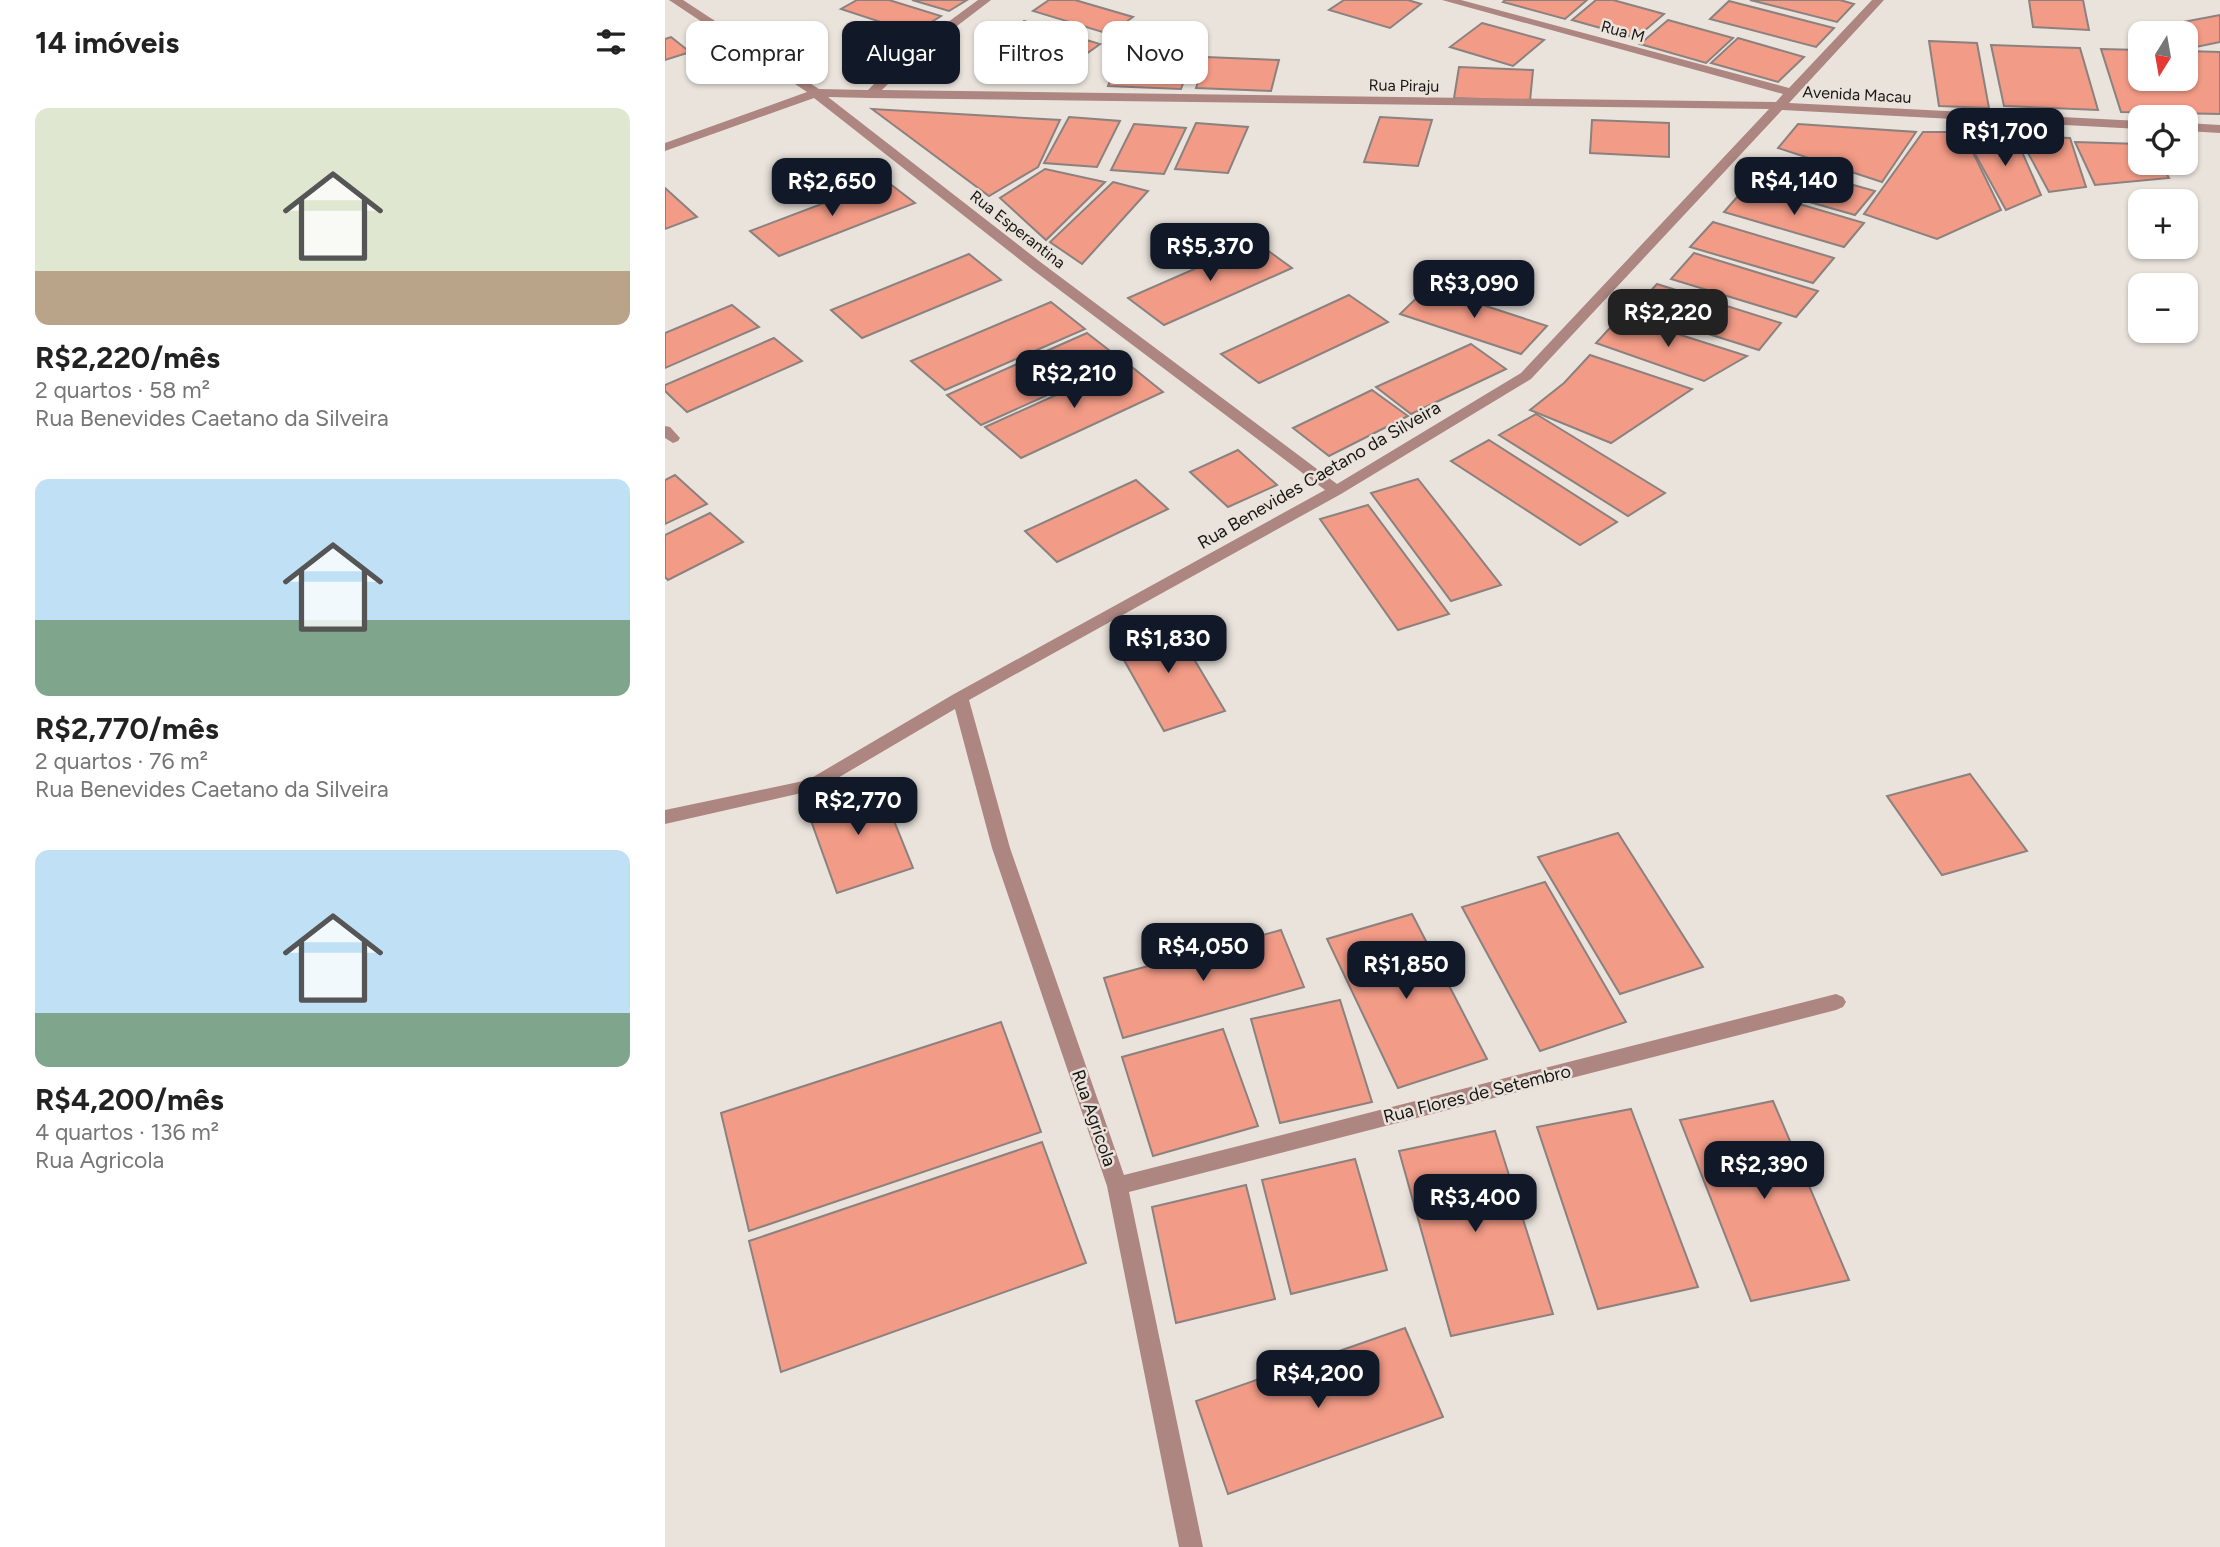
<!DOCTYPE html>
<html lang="pt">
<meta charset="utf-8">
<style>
:root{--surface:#fff;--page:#f2f2f2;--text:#222;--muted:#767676;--accent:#111827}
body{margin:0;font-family:Figtree,sans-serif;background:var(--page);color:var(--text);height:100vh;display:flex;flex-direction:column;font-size:26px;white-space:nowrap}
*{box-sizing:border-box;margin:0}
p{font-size:23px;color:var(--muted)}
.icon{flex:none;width:38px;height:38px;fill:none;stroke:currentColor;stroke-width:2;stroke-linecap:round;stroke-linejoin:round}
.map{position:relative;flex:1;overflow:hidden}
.drawer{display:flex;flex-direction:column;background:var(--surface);width:665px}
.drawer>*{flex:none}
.guide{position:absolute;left:21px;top:21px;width:665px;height:63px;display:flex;gap:14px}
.needle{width:46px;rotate:191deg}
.fabs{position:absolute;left:1463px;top:21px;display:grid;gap:14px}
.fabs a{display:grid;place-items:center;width:70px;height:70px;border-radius:14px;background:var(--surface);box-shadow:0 2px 5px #0004;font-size:35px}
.price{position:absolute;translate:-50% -60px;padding:0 16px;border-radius:14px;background:var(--accent);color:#fff;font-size:23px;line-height:46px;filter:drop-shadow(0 2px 4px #0008)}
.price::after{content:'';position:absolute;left:50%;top:42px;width:21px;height:16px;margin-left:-10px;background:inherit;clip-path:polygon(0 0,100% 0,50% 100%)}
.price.selected{background:#222;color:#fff}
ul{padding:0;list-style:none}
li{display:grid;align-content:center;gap:14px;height:371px;padding:0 35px}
li span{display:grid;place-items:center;height:217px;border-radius:14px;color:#555}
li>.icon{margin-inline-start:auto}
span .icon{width:126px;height:126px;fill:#fffc;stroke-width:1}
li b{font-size:30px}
h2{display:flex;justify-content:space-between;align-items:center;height:84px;padding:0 35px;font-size:30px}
.tag{padding:0 24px;border-radius:14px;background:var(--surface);box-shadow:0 2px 5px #0004;font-size:24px;line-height:63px}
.tag.selected{background:var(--accent);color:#fff}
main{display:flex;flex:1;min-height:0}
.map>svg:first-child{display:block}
.building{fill:#f29b86;stroke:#8b817f;stroke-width:2}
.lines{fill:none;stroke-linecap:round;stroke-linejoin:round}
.minor{fill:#ad8681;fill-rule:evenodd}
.labels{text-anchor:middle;stroke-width:5;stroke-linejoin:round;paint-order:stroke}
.far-street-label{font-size:16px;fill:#181613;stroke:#eae3dc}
.street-label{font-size:18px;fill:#181613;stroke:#eae3dc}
</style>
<main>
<section class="drawer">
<h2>14 imóveis<svg class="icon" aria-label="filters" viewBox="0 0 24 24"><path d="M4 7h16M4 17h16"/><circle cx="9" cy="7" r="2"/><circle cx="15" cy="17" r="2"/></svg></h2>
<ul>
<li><span style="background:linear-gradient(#dfe7d0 75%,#b9a48a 0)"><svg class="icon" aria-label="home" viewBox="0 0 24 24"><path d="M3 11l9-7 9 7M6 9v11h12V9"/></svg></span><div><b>R$2,220/mês</b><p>2 quartos · 58 m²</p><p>Rua Benevides Caetano da Silveira</p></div></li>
<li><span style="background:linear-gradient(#bfe0f5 65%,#7fa58c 0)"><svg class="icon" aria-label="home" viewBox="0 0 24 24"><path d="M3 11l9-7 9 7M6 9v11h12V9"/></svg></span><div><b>R$2,770/mês</b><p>2 quartos · 76 m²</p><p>Rua Benevides Caetano da Silveira</p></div></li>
<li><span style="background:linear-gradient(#bfe0f5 75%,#7fa58c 0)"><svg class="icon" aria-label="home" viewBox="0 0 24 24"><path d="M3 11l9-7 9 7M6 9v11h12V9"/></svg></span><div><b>R$4,200/mês</b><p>4 quartos · 136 m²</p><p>Rua Agricola</p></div></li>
</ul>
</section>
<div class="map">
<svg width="1555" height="1547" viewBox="0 0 1555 1547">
<rect width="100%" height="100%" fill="#eae3dc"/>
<g class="building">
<path d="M192 0H224L276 16 249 33 176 9Z"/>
<path d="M247 0H302L284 11Z"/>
<path d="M384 0H410L468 17 444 34 368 11Z"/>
<path d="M679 0H743L756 4 725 28 664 10Z"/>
<path d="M840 0H922L900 19 838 2Z"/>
<path d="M931 0H948L999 14 971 38 907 20Z"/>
<path d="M1085 0H1175L1189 4 1172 22Z"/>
<path d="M1364 0H1418L1424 30 1368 27Z"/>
<path d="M1064 1 1169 28 1151 47 1045 19Z"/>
<path d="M1555 15V42L1531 47 1521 39V33H1513L1502 25Z"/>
<path d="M1003 20 1068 38 1041 63 975 44Z"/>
<path d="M359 21 435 44 410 62 333 37Z"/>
<path d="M817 23 879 40 848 66 785 47Z"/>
<path d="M6 37 25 52 0 60V39Z"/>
<path d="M1073 38 1139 57 1113 82 1046 63Z"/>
<path d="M1264 41 1312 43 1324 108 1274 106Z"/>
<path d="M1326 45 1415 48 1433 110 1339 106Z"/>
<path d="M1436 49 1475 50V79H1521V51L1555 52V114L1456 112Z"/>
<path d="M454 56 527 59 516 89 443 86Z"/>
<path d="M541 57 614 60 606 91 531 88Z"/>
<path d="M794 67 868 70 865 101 789 98Z"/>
<path d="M207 109 395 120 373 167 324 196Z"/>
<path d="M404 117 455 121 432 167 379 163Z"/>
<path d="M715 117 767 120 753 166 699 162Z"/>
<path d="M927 120 1004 123V157L925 153Z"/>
<path d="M531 123 583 127 563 173 510 169Z"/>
<path d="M469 124 521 128 499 174 446 170Z"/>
<path d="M1133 124 1251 132 1217 182 1113 148Z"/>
<path d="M1258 132H1298L1336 210 1272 239 1199 214Z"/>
<path d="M1299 134 1350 136 1376 195 1341 210Z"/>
<path d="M1354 136 1405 138 1421 187 1384 192Z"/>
<path d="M1410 142 1475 144V163H1495L1504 178 1430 185Z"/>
<path d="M1092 158 1210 191 1190 215 1071 181Z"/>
<path d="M380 169 440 182 381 240 335 198Z"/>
<path d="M220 180 250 203 114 256 85 231Z"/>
<path d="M448 182 483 191 417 264 385 242Z"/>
<path d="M0 188 32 217 0 229Z"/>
<path d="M1080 188 1199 223 1179 247 1059 212Z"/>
<path d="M1048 222 1169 258 1148 283 1025 247Z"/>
<path d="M591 242 627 268 499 325 463 298Z"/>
<path d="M1029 253 1153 291 1131 317 1006 279Z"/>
<path d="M304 254 336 280 197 338 166 310Z"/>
<path d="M992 284 1116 323 1094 350 968 310Z"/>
<path d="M763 287 882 326 856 354 735 314Z"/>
<path d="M684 295 723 322 594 383 556 354Z"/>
<path d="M386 302 420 329 280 390 246 361Z"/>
<path d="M67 305 94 327 0 368V333Z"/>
<path d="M956 316 1082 356 1039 381 931 343Z"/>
<path d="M422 333 458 361 316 425 282 395Z"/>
<path d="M109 338 137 361 22 412 0 391V385Z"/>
<path d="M806 344 841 369 746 414 711 387Z"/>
<path d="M925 355 1027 389 946 443 865 410 899 383Z"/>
<path d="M462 363 498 392 356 458 320 427Z"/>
<path d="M707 390 743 416 664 456 628 428Z"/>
<path d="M871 414 1000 493 963 516 834 435Z"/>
<path d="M824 440 952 522 915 545 786 461Z"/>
<path d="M573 450 612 485 563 507 525 472Z"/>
<path d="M10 475 42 504 0 524V480Z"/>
<path d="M753 479 836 585 786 601 706 493Z"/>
<path d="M471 480 503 509 392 562 360 531Z"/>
<path d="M703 505 784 614 733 630 655 519Z"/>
<path d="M45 513 78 542 3 580 0 577V535Z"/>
<path d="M505 619 560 711 499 731 446 637Z"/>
<path d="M1305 774 1362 851 1277 875 1222 796Z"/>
<path d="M213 781 248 868 172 893 140 804Z"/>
<path d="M953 833 1038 967 955 994 873 857Z"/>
<path d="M880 882 961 1022 875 1051 797 907Z"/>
<path d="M747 914 822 1059 733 1088 662 939Z"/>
<path d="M616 930 639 987 458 1038 439 978Z"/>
<path d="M675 1000 707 1102 615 1123 586 1019Z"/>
<path d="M336 1022 376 1132 84 1231 56 1113Z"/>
<path d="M558 1029 593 1126 488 1156 457 1057Z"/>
<path d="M1108 1101 1184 1280 1086 1301 1015 1120Z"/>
<path d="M966 1109 1033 1287 933 1309 872 1127Z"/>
<path d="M830 1131 888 1314 786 1336 734 1151Z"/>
<path d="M377 1142 421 1263 116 1372 84 1241Z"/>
<path d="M690 1159 722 1270 626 1294 597 1180Z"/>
<path d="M581 1185 610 1299 511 1323 487 1207Z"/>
<path d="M740 1328 778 1417 563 1494 531 1401Z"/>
</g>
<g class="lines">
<g class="minor">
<path d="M4 0H18L154 89 203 90 237 56 313 0H326L245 62 217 90 1111 102 1118 94 777 0H796L1124 88 1207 0H1219L1124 103 1475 121V129L1117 110 866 379 676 494 304 700 345 848 459 1175 1171 994 1178 997 1181 1002 1178 1007 1171 1010 464 1192 538 1547H514L442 1186 327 848 290 709 154 789 0 824V810L143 780 289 694 660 490 368 270 149 98 0 151V143L142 92ZM163 97 206 98 1104 109 856 373 672 484 378 264Z"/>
<path d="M1521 123 1555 125V133L1521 131Z"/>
<path d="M0 426 5 427 15 438 13 441 8 443 0 438Z"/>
</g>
</g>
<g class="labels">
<g class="far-street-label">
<text transform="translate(958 31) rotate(15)" y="6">Rua M</text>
<text transform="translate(739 85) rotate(1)" y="6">Rua Piraju</text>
<text transform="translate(1192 94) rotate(3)" y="6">Avenida Macau</text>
<text transform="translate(353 229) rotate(38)" y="6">Rua Esperantina</text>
</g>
<g class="street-label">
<text transform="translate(654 475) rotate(-30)" y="6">Rua Benevides Caetano da Silveira</text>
<text transform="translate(812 1094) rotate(-14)" y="6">Rua Flores de Setembro</text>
<text transform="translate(429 1118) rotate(71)" y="6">Rua Agricola</text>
</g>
</g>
</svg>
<div class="fabs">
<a><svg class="needle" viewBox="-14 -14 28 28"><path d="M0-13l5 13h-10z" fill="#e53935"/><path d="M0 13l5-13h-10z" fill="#767676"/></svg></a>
<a><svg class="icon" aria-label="locate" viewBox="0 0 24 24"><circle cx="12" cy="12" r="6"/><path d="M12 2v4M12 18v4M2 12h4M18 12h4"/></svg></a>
<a>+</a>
<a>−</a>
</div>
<b class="price" style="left:1340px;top:168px">R$1,700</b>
<b class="price" style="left:1129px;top:217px">R$4,140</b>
<b class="price" style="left:167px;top:218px">R$2,650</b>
<b class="price" style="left:545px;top:283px">R$5,370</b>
<b class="price" style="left:809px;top:320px">R$3,090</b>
<b class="price selected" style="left:1003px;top:349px">R$2,220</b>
<b class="price" style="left:409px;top:410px">R$2,210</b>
<b class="price" style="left:503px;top:675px">R$1,830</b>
<b class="price" style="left:193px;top:837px">R$2,770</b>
<b class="price" style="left:538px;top:983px">R$4,050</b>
<b class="price" style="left:741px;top:1001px">R$1,850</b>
<b class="price" style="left:1099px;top:1201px">R$2,390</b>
<b class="price" style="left:810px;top:1234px">R$3,400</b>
<b class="price" style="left:653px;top:1410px">R$4,200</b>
<div class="guide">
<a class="tag">Comprar</a>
<a class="tag selected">Alugar</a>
<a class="tag">Filtros</a>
<a class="tag">Novo</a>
</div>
</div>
</main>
